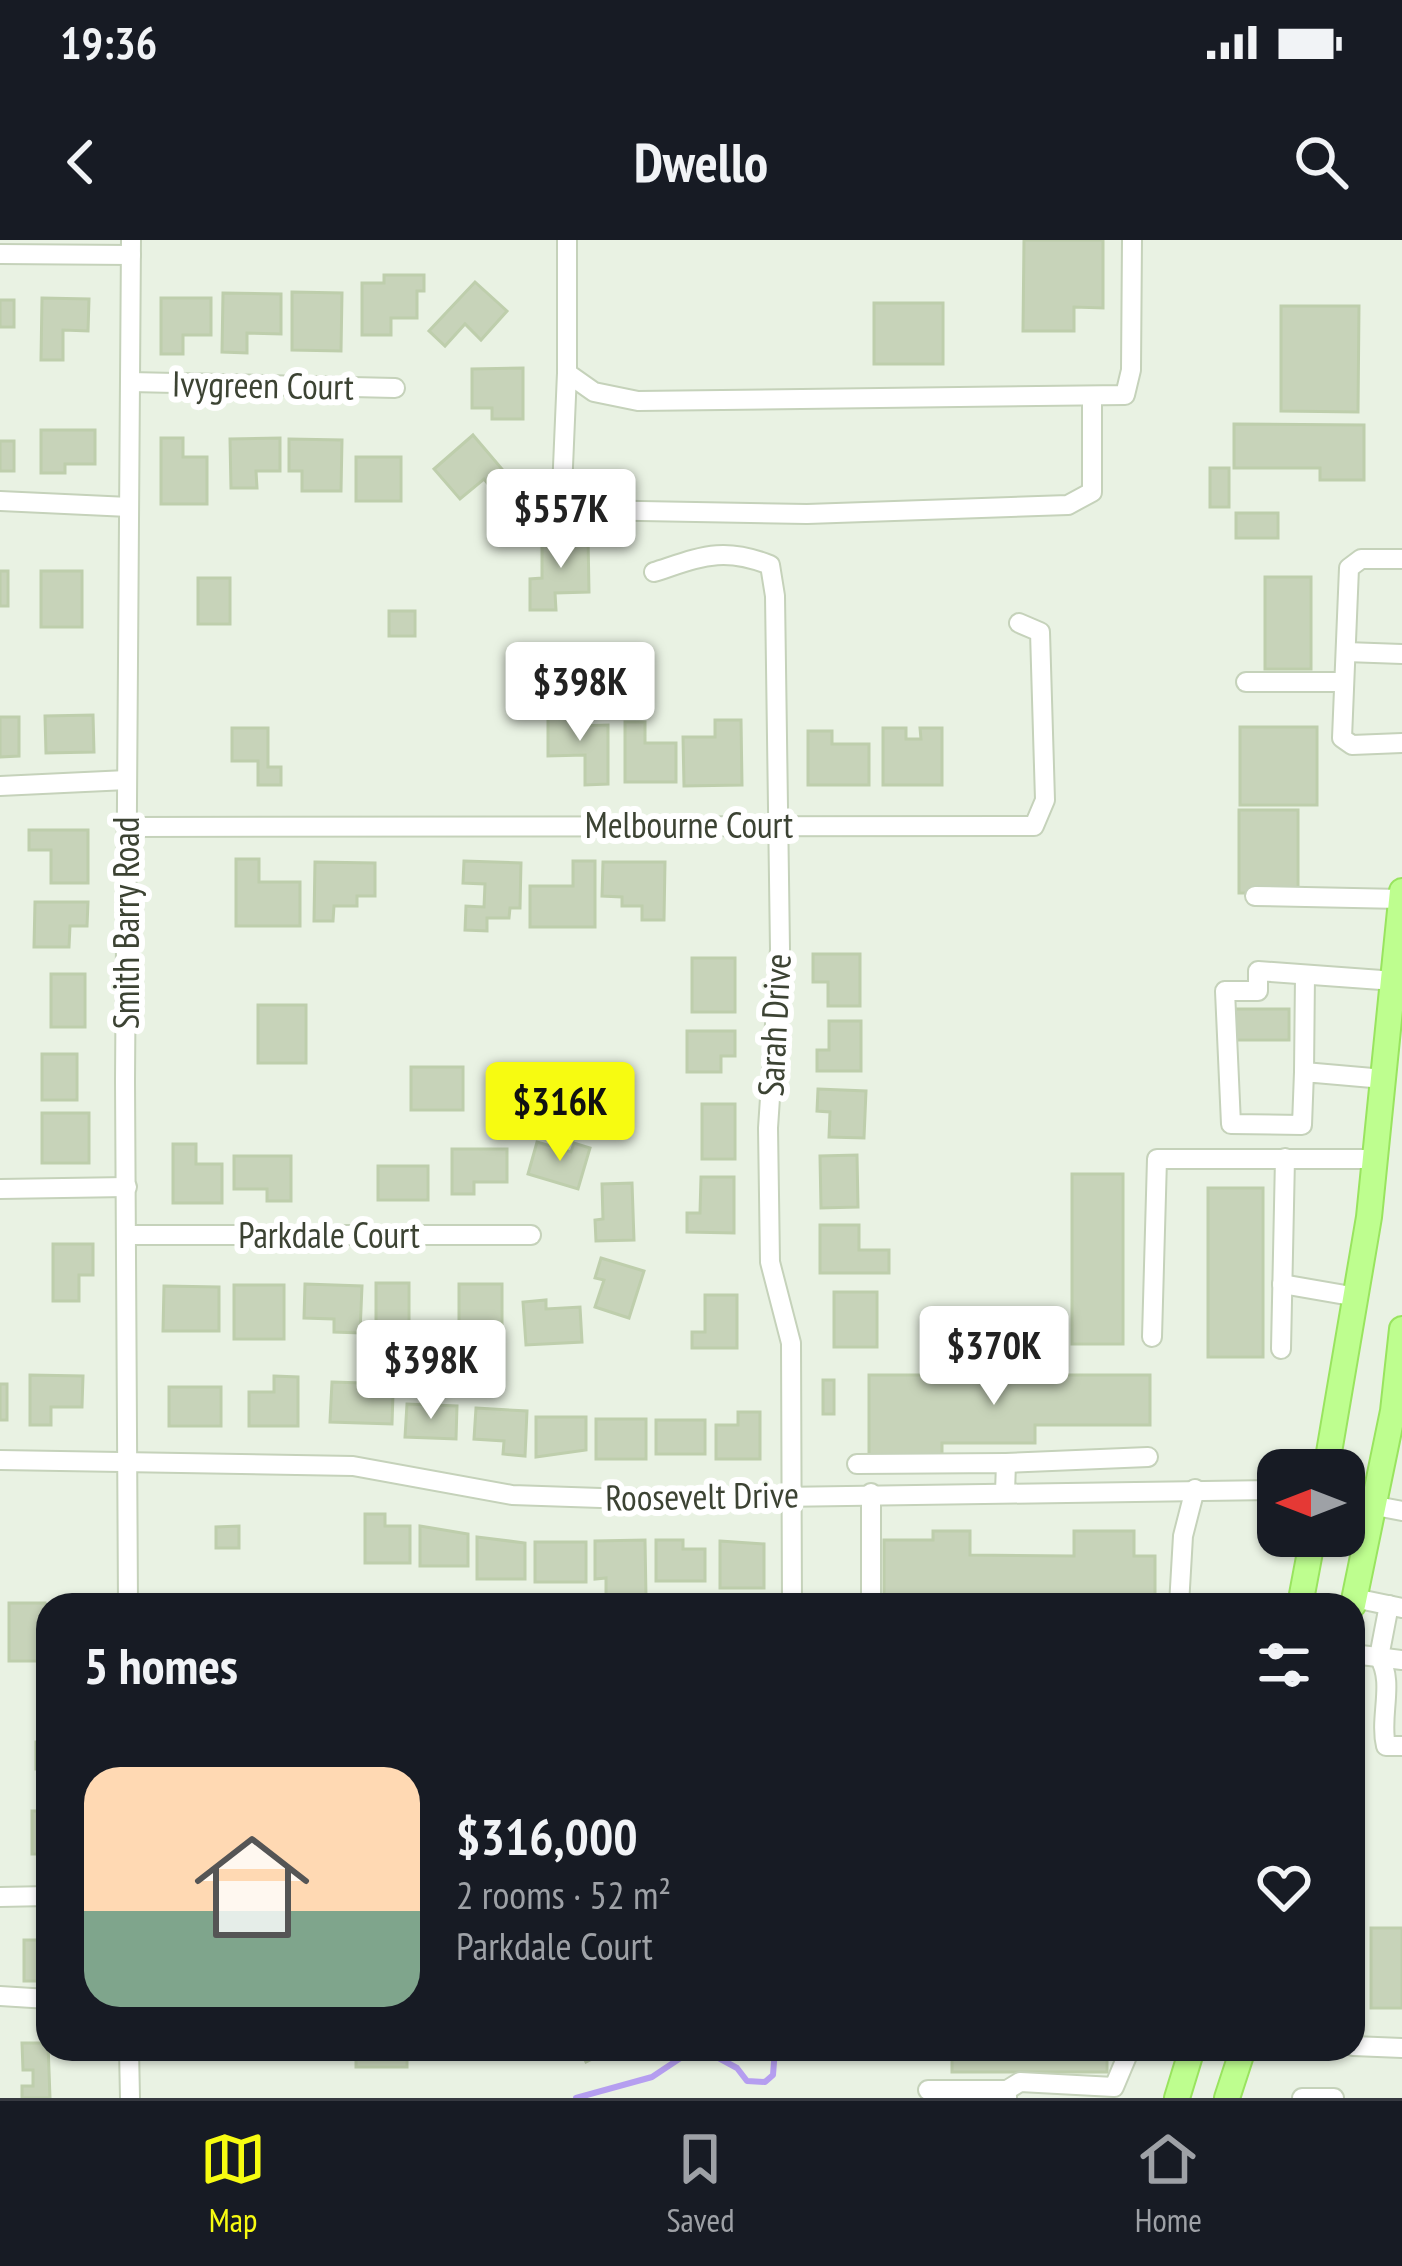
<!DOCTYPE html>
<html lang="en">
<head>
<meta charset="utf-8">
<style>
  body { margin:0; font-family:"PT Sans Narrow",sans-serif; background:#242831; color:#f1f3f6; height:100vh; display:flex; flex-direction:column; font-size:45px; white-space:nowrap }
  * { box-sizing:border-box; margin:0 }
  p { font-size:39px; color:#9ea1a6 }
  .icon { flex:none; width:66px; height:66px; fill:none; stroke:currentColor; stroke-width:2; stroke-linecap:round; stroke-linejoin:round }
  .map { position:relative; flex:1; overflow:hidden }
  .drawer { position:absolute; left:36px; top:1353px; width:1329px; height:468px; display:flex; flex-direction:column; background:#171b24; border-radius:36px; box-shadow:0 3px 9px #0004 }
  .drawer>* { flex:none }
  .needle { width:78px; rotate:270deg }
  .fabs { position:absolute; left:1257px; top:1209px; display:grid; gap:24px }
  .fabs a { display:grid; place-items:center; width:108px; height:108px; border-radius:24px; background:#171b24; box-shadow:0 3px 9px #0004; font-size:60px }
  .price { position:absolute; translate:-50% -102px; padding:0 27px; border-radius:12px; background:#fff; color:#222; font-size:39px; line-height:78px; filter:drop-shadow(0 3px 6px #0008) }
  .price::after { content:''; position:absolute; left:50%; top:72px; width:36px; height:27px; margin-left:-18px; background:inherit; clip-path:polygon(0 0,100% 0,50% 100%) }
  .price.active { background:#f7fb11; color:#111 }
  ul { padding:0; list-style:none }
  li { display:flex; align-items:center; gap:36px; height:300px; padding:0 48px }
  li span { display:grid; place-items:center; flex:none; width:336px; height:240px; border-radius:36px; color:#555 }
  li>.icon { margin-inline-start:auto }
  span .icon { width:144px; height:144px; fill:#fffc; stroke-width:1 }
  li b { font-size:51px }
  h2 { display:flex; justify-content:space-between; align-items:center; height:144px; padding:0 48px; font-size:51px }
  .status { display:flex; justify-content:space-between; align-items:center; height:84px; padding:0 60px; background:#171b24; direction:ltr }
  .status svg { height:33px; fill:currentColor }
  header { display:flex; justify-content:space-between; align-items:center; height:156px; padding:0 48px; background:#171b24; font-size:54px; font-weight:700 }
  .tabs { display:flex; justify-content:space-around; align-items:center; height:168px; border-top:3px solid #363941; background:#171b24; font-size:33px; color:#9ea1a6 }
  .tabs a { display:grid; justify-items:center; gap:6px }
  .tabs .active { color:#f7fb11 }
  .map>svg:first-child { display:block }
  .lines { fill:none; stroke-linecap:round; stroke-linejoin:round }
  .stream { stroke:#b59ef0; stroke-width:6 }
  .building { fill:#c7d3b9; stroke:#beceac; stroke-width:3 }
  .minor-casing { stroke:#c5d2ba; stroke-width:22 }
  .major-casing { stroke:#99e45f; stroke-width:28 }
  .minor { stroke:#fff; stroke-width:18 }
  .major { stroke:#befe8f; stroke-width:24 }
  .labels { text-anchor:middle; stroke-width:12; stroke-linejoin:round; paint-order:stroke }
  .street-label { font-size:36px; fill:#3c4333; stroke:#fff }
</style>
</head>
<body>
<div class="status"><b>19:36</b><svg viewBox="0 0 49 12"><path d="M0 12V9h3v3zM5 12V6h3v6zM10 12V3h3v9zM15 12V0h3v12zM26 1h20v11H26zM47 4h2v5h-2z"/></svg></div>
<header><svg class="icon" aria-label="back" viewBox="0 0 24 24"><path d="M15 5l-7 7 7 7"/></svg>Dwello<svg class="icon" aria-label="search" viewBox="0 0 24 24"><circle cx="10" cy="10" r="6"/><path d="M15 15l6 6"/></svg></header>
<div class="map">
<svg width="1402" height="1858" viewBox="0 0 1402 1858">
  <rect width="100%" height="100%" fill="#e9f2e3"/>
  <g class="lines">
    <g class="stream">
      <polyline points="702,1809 737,1828 747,1841 765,1842 773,1835 775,1809"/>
      <polyline points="825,1809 847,1816 862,1809"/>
      <polyline points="576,1858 652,1837 694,1809"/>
    </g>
  </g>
  <g class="building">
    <polygon points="1024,0 1103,0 1103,68 1074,67 1074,91 1023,91"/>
    <polygon points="384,35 424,35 424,51 417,51 417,78 391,78 391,95 362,95 362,43 384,43"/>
    <polygon points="475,42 507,71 481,100 465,84 445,106 429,91"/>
    <polygon points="292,52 342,53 341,111 292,110"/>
    <polygon points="223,53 281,54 281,94 247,93 247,113 222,112"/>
    <polygon points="42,58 89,59 88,91 63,90 63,120 41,120"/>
    <polygon points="161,58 211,58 211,95 183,95 183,114 161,114"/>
    <rect x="0" y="60" width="14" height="27"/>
    <rect x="874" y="63" width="69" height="61"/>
    <polygon points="1281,66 1359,66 1358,172 1281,171"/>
    <polygon points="523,128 523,179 492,179 492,168 472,168 472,129"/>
    <polygon points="1234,184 1364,185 1364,240 1320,240 1320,228 1234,228"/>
    <polygon points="41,190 95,190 95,224 65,224 65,233 41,233"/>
    <polygon points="473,195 513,242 498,256 484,239 460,259 434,229"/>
    <polygon points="161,198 183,198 183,217 207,217 207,264 161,264"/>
    <polygon points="280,198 280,231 256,231 257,248 231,248 230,199"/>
    <polygon points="289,199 342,200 341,251 302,251 302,231 289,231"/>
    <rect x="0" y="201" width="14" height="30"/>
    <rect x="356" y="217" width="45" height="44"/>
    <rect x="1210" y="228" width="19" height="39"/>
    <rect x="1236" y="273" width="42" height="25"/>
    <polygon points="588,297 589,352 555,353 556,370 530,370 530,339 542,338 542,298"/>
    <rect x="0" y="331" width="8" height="35"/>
    <rect x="41" y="331" width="41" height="56"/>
    <rect x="1265" y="337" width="46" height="92"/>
    <rect x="198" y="338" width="32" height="46"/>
    <rect x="389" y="371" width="26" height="25"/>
    <polygon points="548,470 574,470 574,486 608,485 608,544 585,545 585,515 548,516"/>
    <polygon points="93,475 94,512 46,513 45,476"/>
    <polygon points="0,477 19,477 19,516 0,517"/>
    <polygon points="715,480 741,480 742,545 684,546 683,497 715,497"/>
    <polygon points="625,482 645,482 645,503 676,503 676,542 625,542"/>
    <rect x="1240" y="487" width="77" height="78"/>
    <polygon points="232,488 268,488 268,527 281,527 281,545 258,545 258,521 232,521"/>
    <polygon points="883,488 906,488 906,499 921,499 920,488 942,488 942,545 883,545"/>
    <polygon points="808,491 832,491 832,504 869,504 869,545 808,545"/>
    <rect x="1239" y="570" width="59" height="83"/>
    <polygon points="29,590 88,590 88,643 51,643 51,610 29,610"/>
    <polygon points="236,619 259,619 259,642 300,642 300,686 236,686"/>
    <polygon points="464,621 521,623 520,668 510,668 509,678 487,678 487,691 465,690 466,666 484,667 485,644 463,643"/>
    <polygon points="573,621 595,621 595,687 530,687 530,646 573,646"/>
    <polygon points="315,622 375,623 375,656 357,656 357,666 334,666 333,681 314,681"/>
    <polygon points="603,622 665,622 664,680 642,680 642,666 622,666 622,657 602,656"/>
    <polygon points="35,662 88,662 87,686 70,686 69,707 34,707"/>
    <polygon points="813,714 860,714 860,766 828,766 828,742 813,742"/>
    <rect x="692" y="718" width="43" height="54"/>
    <rect x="51" y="734" width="34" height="53"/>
    <rect x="258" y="765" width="48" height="58"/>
    <rect x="1233" y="769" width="56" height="31"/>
    <polygon points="829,781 861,781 861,831 817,831 817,810 829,810"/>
    <polygon points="687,791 735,791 735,816 721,816 721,832 687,832"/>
    <rect x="42" y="814" width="35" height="46"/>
    <rect x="411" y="827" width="52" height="43"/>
    <polygon points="818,849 866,851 864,898 829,897 830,872 817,871"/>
    <rect x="702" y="864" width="33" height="55"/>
    <rect x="42" y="873" width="47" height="50"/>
    <polygon points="537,902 571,912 574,903 590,908 578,949 528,934"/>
    <polygon points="173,904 196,904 196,924 222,924 222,963 173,963"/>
    <polygon points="452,909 507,909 507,942 474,942 474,954 452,954"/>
    <polygon points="857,915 858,967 821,968 820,916"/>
    <polygon points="234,916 291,916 291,961 267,961 267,949 234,949"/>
    <rect x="378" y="926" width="50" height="34"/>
    <rect x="1072" y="934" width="51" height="170"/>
    <polygon points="701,937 734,937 734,993 687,992 687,973 700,973"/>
    <polygon points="632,943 634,1000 596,1001 595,980 603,979 602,944"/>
    <rect x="1208" y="948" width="55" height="169"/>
    <polygon points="820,985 859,985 859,1010 889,1010 889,1033 820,1033"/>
    <polygon points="53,1004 93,1004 93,1035 79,1035 79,1061 53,1061"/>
    <polygon points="601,1018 644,1031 629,1078 595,1067 604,1040 595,1038"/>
    <rect x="376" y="1043" width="33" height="47"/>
    <polygon points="305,1044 362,1046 360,1093 334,1092 334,1079 304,1078"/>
    <rect x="459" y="1044" width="43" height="44"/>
    <rect x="234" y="1045" width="50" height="54"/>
    <polygon points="164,1046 219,1047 219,1091 163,1091"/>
    <rect x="834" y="1052" width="43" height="55"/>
    <polygon points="705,1055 737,1055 737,1108 692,1108 692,1092 705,1092"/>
    <polygon points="546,1060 546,1069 580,1067 582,1102 526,1105 523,1062"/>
    <polygon points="30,1135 83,1136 82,1167 51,1167 51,1185 30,1185"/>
    <polygon points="869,1135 1150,1135 1150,1185 1035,1185 1035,1203 942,1203 942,1217 869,1217"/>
    <polygon points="274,1136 298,1137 298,1186 249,1186 249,1152 274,1152"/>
    <rect x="823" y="1140" width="11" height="34"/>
    <polygon points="332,1142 363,1143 362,1153 393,1154 392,1184 330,1182"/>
    <rect x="0" y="1144" width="7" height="36"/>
    <rect x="169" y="1147" width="52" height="39"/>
    <polygon points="407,1164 457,1166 456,1199 405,1197"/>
    <polygon points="476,1168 527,1171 525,1216 503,1214 504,1201 474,1199"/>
    <polygon points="738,1172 760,1172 760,1219 716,1219 716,1185 738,1185"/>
    <polygon points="536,1177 586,1177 586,1210 536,1217"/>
    <rect x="596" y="1179" width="50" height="40"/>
    <rect x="656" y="1180" width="49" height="34"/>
    <polygon points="365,1274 385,1274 385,1286 410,1286 410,1323 365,1323"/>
    <polygon points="239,1286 239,1308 216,1308 216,1287"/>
    <polygon points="420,1286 468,1294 468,1326 420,1326"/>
    <polygon points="933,1291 970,1291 970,1315 1074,1316 1074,1291 1134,1291 1134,1316 1155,1316 1155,1365 884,1365 884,1300 933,1300"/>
    <polygon points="477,1297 525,1303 525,1339 477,1339"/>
    <polygon points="645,1300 646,1356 606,1357 606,1338 595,1339 595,1301"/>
    <polygon points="656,1300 683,1300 683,1309 705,1309 705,1341 656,1341"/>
    <polygon points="720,1301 764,1304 764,1348 720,1348"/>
    <rect x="535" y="1302" width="51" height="40"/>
    <rect x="9" y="1363" width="36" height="58"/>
    <rect x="36" y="1502" width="12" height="27"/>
    <rect x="32" y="1571" width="16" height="43"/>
    <rect x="1371" y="1688" width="31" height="80"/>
    <rect x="24" y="1700" width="24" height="41"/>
    <polygon points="22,1803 48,1803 50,1858 22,1858 22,1846 33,1846 33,1830 23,1830"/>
    <rect x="356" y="1809" width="51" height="18"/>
    <polygon points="580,1809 602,1809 604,1813 586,1822"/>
    <rect x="952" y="1809" width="155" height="23"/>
  </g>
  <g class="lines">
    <g class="minor-casing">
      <g id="minor">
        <polyline points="567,0 567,133 594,152 638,161 1125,155 1131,130 1132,0"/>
        <polyline points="0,14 131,15"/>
        <polyline points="567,133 562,250 586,270 807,274 1068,265 1092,252 1092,156"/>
        <polyline points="130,142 395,148"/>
        <polyline points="0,261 129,267"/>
        <polyline points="1402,319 1361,319 1349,328 1342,498 1352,505 1402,503"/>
        <path d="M654 332C701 317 722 306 770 325L775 356 780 709 768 888 770 1022 791 1103 792 1365"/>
        <polyline points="1346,412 1402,414"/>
        <polyline points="1246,442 1344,442"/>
        <polyline points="0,546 127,540"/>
        <polyline points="126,587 1034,586 1045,560 1040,392 1019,383"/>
        <polyline points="1255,656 1401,659"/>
        <polyline points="1304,832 1305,735"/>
        <polyline points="1384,839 1304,832 1302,885 1231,884 1225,751 1258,751 1258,731 1395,741"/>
        <polyline points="0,949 127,947"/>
        <polyline points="127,995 531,995"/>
        <polyline points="1282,1044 1357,1057"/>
        <polyline points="1152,1097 1157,919 1375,919"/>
        <polyline points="1281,1109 1285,918"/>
        <polyline points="0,1220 353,1226 512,1255 630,1259 1278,1250"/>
        <polyline points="1006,1223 1148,1217"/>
        <polyline points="857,1224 1006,1223 1005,1252"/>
        <polyline points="1344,1260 1402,1271"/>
        <polyline points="1354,1358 1402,1368"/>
        <polyline points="128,1365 125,841 131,0"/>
        <polyline points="871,1365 871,1253"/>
        <polyline points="1179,1365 1183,1296 1195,1249"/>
        <path d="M1389 1365 1379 1417C1395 1443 1379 1476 1386 1506H1402"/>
        <polyline points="1353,1414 1402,1420"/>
        <polyline points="0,1657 48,1656"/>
        <polyline points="0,1756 48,1759"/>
        <polyline points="1353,1806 1402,1808"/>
        <polyline points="129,1809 130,1858"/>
        <polyline points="928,1850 1007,1850"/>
        <polyline points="1007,1858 1007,1850 1020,1842 1114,1847 1130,1809"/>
        <polyline points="1302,1858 1334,1858"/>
      </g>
    </g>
    <g class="major-casing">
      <g id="major">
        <polyline points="1326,1230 1369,977 1402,651"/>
        <polyline points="1300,1365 1313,1296"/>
        <polyline points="1353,1365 1393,1171 1402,1089"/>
        <polyline points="1177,1858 1192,1809"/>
        <polyline points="1227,1858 1243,1809"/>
      </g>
    </g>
    <use href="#minor" class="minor"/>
    <use href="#major" class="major"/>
  </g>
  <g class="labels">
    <g class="street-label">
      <text transform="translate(263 145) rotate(1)" y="13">Ivygreen Court</text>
      <text x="689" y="598">Melbourne Court</text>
      <text transform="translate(126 683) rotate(-90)" y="13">Smith Barry Road</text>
      <text transform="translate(774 785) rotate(-87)" y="13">Sarah Drive</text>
      <text x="329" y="1008">Parkdale Court</text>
      <text transform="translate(702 1256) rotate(-1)" y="13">Roosevelt Drive</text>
    </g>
  </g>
</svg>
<div class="fabs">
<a><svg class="needle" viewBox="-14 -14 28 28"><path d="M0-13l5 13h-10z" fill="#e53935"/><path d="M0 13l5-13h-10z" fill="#9ea1a6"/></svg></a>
</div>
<b class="price" style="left:561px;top:331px">$557K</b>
<b class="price" style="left:580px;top:504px">$398K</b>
<b class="price active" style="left:560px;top:924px">$316K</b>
<b class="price" style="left:994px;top:1168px">$370K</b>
<b class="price" style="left:431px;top:1182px">$398K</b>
<section class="drawer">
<h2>5 homes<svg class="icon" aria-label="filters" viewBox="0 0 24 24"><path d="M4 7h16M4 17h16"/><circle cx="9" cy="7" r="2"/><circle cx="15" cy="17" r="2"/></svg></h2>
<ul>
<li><span style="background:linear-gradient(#ffd9b3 60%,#7fa58c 0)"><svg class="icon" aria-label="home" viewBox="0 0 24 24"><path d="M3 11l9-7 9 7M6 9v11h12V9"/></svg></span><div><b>$316,000</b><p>2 rooms · 52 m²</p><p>Parkdale Court</p></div><svg class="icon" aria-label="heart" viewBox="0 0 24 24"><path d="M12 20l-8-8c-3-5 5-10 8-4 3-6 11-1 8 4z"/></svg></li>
</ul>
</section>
</div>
<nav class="tabs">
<a class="active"><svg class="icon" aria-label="map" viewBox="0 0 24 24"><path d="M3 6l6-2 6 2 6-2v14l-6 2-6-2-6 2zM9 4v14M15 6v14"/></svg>Map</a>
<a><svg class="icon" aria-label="saved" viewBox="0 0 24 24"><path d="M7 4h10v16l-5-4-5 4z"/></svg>Saved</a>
<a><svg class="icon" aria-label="home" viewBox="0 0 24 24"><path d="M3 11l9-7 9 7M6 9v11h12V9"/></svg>Home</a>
</nav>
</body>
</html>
